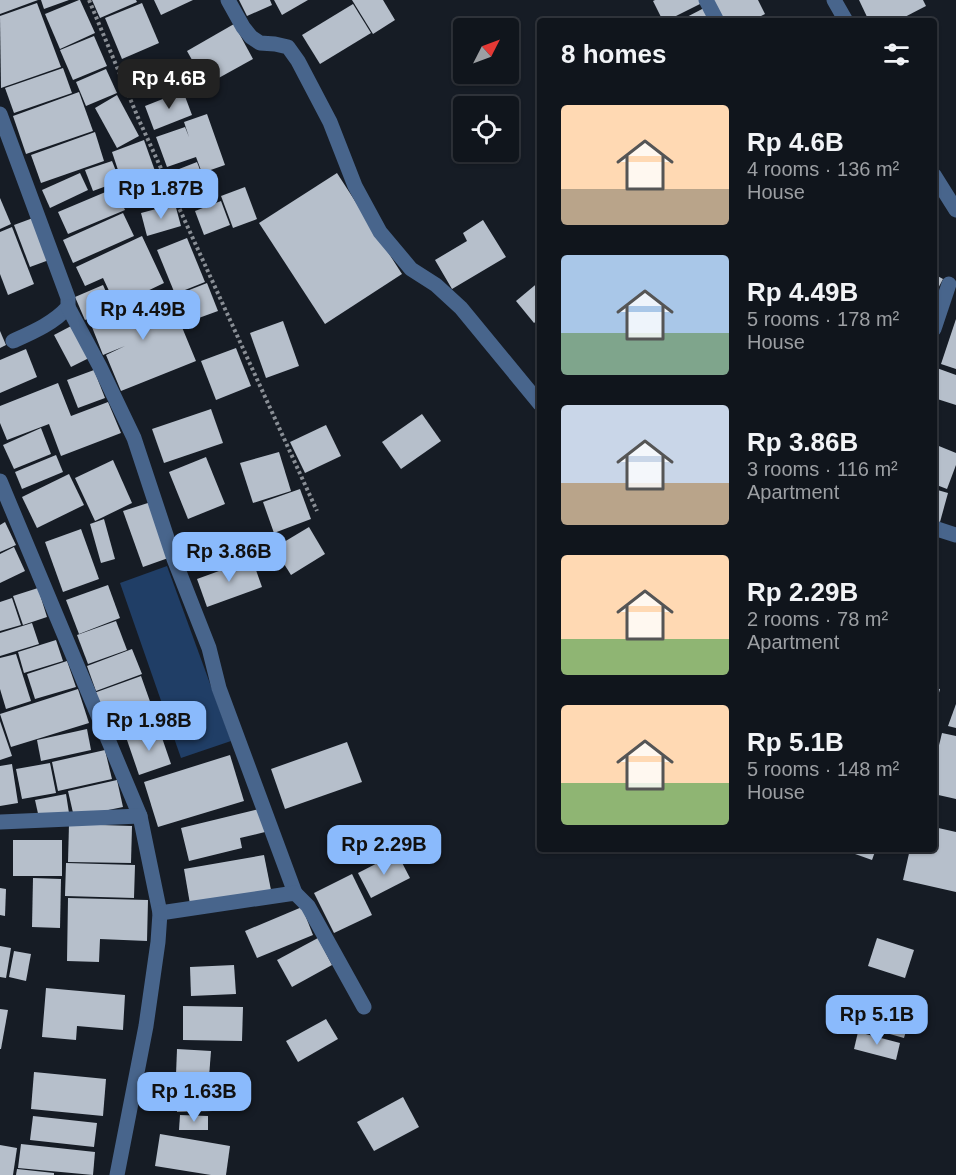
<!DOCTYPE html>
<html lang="en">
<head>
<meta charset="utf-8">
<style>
  body { margin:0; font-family:Helvetica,sans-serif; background:#191e25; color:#f1f3f6; height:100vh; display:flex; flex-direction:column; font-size:22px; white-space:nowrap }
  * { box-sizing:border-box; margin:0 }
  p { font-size:20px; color:#9c9fa3 }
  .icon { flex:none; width:33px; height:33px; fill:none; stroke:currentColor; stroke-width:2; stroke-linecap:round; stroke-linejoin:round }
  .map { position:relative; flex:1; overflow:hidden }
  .panel { position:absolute; left:537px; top:18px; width:400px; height:834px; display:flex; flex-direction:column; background:#10151c; border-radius:6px; box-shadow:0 2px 4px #0004,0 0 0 2px #30343b }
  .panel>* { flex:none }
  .needle { width:39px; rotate:48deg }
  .controls { position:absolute; left:453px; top:18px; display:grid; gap:12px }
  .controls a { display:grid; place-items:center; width:66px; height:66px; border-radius:6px; background:#10151c; box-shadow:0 2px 4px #0004,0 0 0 2px #30343b; font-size:30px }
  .price { position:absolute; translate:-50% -51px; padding:0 14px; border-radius:12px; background:#8abafc; color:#111; font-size:20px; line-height:39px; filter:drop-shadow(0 2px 3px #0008) }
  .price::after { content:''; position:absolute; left:50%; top:36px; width:18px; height:14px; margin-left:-9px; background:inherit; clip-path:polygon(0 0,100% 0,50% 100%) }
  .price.current { background:#222; color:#fff }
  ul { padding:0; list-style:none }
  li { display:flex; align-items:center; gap:18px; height:150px; padding:0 24px }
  li span { display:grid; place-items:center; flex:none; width:168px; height:120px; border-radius:6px; color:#555 }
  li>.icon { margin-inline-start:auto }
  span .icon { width:72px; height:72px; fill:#fffc; stroke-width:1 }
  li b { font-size:26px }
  h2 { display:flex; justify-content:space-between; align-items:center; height:72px; padding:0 24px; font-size:26px }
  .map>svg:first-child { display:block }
  .green { fill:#203e66 }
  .building { fill:#b6bfcb }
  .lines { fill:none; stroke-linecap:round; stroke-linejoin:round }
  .path { stroke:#8a8f96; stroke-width:4; stroke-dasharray:3 3; stroke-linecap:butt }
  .minor { stroke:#48658c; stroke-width:15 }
</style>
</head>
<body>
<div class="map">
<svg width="956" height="1175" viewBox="0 0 956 1175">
  <rect width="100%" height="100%" fill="#161c25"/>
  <polygon class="green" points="167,566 231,741 181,758 120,583"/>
  <g class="building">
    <polygon points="0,0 38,0 0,14"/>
    <polygon points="41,0 69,0 44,9"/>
    <polygon points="79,0 80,0 95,33 60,49 45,14"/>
    <polygon points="92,0 136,0 137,2 100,18"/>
    <polygon points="154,0 193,0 161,15"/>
    <polygon points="239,0 270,0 272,5 247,16"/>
    <polygon points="274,0 308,0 282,15"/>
    <polygon points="352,0 383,0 395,20 373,34"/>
    <polygon points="655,0 703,0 704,2 666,21 663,21 653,1"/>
    <polygon points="712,0 758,0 765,14 751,21 722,21"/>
    <polygon points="859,0 923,0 926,6 897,21 869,21"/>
    <polygon points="37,3 61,67 1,88 0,16"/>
    <polygon points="142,3 159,43 122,59 105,18"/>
    <polygon points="353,4 371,33 320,64 302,35"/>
    <polygon points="706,7 713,21 679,21"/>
    <polygon points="234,24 253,59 206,85 187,51"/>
    <polygon points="94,36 107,66 73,80 60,50"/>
    <polygon points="63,68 72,93 14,113 5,88"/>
    <polygon points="106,69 117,93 86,106 76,82"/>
    <polygon points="183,91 192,115 154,130 145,106"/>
    <polygon points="79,92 93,131 26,154 13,116"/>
    <polygon points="117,95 139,136 117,148 95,108"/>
    <polygon points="207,114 225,165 202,173 196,157 167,167 156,137 185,127 189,137 184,122"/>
    <polygon points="95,132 104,161 41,183 31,155"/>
    <polygon points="144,140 155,171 122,182 112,152"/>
    <polygon points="112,161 120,181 93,191 85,170"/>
    <polygon points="197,162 209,193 186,202 174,171"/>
    <polygon points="80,173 88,190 50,208 42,190"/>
    <polygon points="337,173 402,274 325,324 259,223"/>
    <polygon points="245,187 257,219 233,228 221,196"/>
    <polygon points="115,188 125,210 68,234 58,212"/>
    <polygon points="0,198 11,224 0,229"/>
    <polygon points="221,201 230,225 204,235 195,211"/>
    <polygon points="175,204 181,226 147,236 141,213"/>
    <polygon points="123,213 134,236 73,263 63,240"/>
    <polygon points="33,218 49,260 30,267 14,225"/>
    <polygon points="483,220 506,257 452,289 435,260 467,241 463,233"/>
    <polygon points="12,227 34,284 8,295 0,274 0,232"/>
    <polygon points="142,236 164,283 116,306 103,278 85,286 76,267"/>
    <polygon points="187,238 205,282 175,294 157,250"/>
    <polygon points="934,274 943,279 934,296"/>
    <polygon points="540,281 540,318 534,323 516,301"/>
    <polygon points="207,283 218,311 185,323 174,296"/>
    <polygon points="103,285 113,308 85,320 75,297"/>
    <polygon points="167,291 196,361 121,391 106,355 125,346 103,355 90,322"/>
    <polygon points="956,319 956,369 941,364"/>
    <polygon points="283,321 299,366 266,378 250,333"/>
    <polygon points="73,325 91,357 71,367 54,335"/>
    <polygon points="0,331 6,345 0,348"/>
    <polygon points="236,348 251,386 216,400 201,361"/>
    <polygon points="26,349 37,377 0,393 0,360"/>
    <polygon points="934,367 956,375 956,405 934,398"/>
    <polygon points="94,370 105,398 78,408 67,380"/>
    <polygon points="58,383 71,416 108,402 121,433 61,456 49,424 7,440 0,423 0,406"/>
    <polygon points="211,409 223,443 164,463 152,429"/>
    <polygon points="422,414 441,441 401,469 382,442"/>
    <polygon points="326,425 341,456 305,473 290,442"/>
    <polygon points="41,428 51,454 14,469 3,445"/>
    <polygon points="934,444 956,453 956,465 947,489 934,484"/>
    <polygon points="279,452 291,491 253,503 240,463"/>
    <polygon points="56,455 63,472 22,489 15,472"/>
    <polygon points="206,457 225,504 188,519 169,472"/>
    <polygon points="113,460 132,503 95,521 75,478"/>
    <polygon points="69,474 84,505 37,528 22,497"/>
    <polygon points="300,489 311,519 274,533 263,502"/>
    <polygon points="934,489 948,493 940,522 934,520"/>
    <polygon points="151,502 171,557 143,567 123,511"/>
    <polygon points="104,519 115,559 101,563 90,524"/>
    <polygon points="5,522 16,545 0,552 0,525"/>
    <polygon points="309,527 325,554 291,575 274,548"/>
    <polygon points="81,529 99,579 63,592 45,542"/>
    <polygon points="14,547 25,571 0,583 0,554"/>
    <polygon points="252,559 262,587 207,607 197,579"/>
    <polygon points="108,585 120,618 79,634 66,600"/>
    <polygon points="38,588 47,617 23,625 13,596"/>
    <polygon points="12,598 21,625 0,631 0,602"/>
    <polygon points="116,621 127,650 88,664 77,635"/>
    <polygon points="32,623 39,644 0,656 0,633"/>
    <polygon points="56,640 63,661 24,673 18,652"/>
    <polygon points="132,649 142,674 96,691 87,666"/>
    <polygon points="16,654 31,701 6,709 0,689 0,658"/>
    <polygon points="67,661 76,687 35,699 27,674"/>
    <polygon points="141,676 158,724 132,734 125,715 105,722 94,693"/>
    <polygon points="934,688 940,689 935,707 934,707"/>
    <polygon points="78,689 89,723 11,747 0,714"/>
    <polygon points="956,704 956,728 948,726"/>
    <polygon points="0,721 12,756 0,760"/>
    <polygon points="87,729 91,750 41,761 37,740"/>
    <polygon points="159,729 171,764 139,775 127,740"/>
    <polygon points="942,733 956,736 956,799 934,794 934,766"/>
    <polygon points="347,742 362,782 285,809 271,769"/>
    <polygon points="105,750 112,779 58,791 52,762"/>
    <polygon points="230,755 244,801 158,827 144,782"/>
    <polygon points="50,763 56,793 22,799 16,769"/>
    <polygon points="12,764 18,803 0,806 0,766"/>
    <polygon points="117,780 123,807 74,817 68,791"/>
    <polygon points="66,794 69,813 39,818 35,800"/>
    <polygon points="259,809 265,832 240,838 242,848 189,861 181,828"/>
    <polygon points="69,824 132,826 131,863 68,862"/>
    <polygon points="934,827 956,832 956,892 903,880 910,849 934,849"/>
    <rect x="13" y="840" width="49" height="36"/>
    <polygon points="841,849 876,849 872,860"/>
    <polygon points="397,853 410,878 371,898 358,873"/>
    <polygon points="264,855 271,890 190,904 184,869"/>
    <polygon points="66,863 135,865 134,898 65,896"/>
    <polygon points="352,874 372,915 334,933 314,893"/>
    <polygon points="33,878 61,879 60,928 32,927"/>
    <polygon points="0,888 6,889 5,916 0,915"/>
    <polygon points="68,898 148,900 147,941 100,939 99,962 67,961"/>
    <polygon points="302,907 313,935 257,958 245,931"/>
    <polygon points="318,938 332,965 292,987 277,960"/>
    <polygon points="877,938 914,950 905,978 868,966"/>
    <polygon points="0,946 11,948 6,978 0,977"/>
    <polygon points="14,951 31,954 26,981 9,977"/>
    <polygon points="234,965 236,994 191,996 190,967"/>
    <polygon points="46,988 125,995 123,1030 77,1026 76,1040 42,1037"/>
    <polygon points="859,995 912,1010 904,1038 851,1023"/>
    <polygon points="183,1006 243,1007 242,1041 183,1040"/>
    <polygon points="0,1009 8,1010 1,1049 0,1049"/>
    <polygon points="326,1019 338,1039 298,1062 286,1041"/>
    <polygon points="858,1032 900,1043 896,1060 854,1049"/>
    <polygon points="177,1049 211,1051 209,1077 176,1075"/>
    <polygon points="34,1072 106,1079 103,1116 31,1109"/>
    <polygon points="212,1080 213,1111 177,1112 175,1081"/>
    <polygon points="403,1097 419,1127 374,1151 357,1122"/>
    <polygon points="180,1115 208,1116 208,1130 179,1130"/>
    <polygon points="33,1116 97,1123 94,1147 30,1140"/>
    <polygon points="160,1134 230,1146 226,1175 211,1175 155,1166"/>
    <polygon points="21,1144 95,1152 93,1175 18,1168"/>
    <polygon points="0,1145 17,1148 13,1175 0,1175"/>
    <polygon points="17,1169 54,1173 54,1175 16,1175"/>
  </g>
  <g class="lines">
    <polyline class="path" points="89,0 139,120 317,511"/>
    <g class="minor">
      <polyline points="228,0 243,27 251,37 260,43 275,44 288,47 298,61 330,122 355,186 380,232 411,269 436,285 461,308 540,404"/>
      <polyline points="706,0 717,21"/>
      <polyline points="834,0 846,21"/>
      <path d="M0 114 68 298V307C54 323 33 332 13 341"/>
      <polyline points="934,175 956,210"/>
      <polyline points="68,307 100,367 134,438 174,559 209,648 219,688 295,893"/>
      <polyline points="934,329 949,284"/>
      <polyline points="0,481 140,816 160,913 158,942 146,1026 117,1175"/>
      <polyline points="934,528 956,535"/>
      <polyline points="0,822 140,816"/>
      <polyline points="160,913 295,893 308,906 364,1007"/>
    </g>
  </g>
</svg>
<div class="controls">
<a><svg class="needle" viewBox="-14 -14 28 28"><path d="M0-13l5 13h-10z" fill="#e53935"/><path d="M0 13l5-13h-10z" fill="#9c9fa3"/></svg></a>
<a><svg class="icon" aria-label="locate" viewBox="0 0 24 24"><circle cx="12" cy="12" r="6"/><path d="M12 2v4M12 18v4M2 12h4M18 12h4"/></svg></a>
</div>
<b class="price current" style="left:169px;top:110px">Rp 4.6B</b>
<b class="price" style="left:161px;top:220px">Rp 1.87B</b>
<b class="price" style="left:143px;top:341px">Rp 4.49B</b>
<b class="price" style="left:229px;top:583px">Rp 3.86B</b>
<b class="price" style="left:149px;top:752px">Rp 1.98B</b>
<b class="price" style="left:384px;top:876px">Rp 2.29B</b>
<b class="price" style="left:877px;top:1046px">Rp 5.1B</b>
<b class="price" style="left:194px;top:1123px">Rp 1.63B</b>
<section class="panel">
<h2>8 homes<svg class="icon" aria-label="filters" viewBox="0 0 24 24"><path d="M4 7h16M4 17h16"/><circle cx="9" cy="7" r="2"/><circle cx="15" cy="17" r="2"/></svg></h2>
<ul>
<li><span style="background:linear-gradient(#ffd9b3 70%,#b9a48a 0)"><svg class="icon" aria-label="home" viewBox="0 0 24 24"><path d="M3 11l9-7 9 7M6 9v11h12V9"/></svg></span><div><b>Rp 4.6B</b><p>4 rooms · 136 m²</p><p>House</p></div></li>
<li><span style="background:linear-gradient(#a9c7e8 65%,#7fa58c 0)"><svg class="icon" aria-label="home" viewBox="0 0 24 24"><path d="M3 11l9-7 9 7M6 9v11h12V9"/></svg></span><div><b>Rp 4.49B</b><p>5 rooms · 178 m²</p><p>House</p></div></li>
<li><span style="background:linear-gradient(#c9d6e8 65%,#b9a48a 0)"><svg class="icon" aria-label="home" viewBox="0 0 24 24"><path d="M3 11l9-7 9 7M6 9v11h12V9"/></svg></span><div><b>Rp 3.86B</b><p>3 rooms · 116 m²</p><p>Apartment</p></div></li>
<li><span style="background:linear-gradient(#ffd9b3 70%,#8fb573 0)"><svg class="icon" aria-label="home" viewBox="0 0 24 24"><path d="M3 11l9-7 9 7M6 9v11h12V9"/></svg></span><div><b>Rp 2.29B</b><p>2 rooms · 78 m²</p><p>Apartment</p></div></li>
<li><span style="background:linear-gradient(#ffd9b3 65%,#8fb573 0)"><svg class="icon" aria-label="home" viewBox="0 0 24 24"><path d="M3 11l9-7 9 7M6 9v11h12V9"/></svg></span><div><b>Rp 5.1B</b><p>5 rooms · 148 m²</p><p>House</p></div></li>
</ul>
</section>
</div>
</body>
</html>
